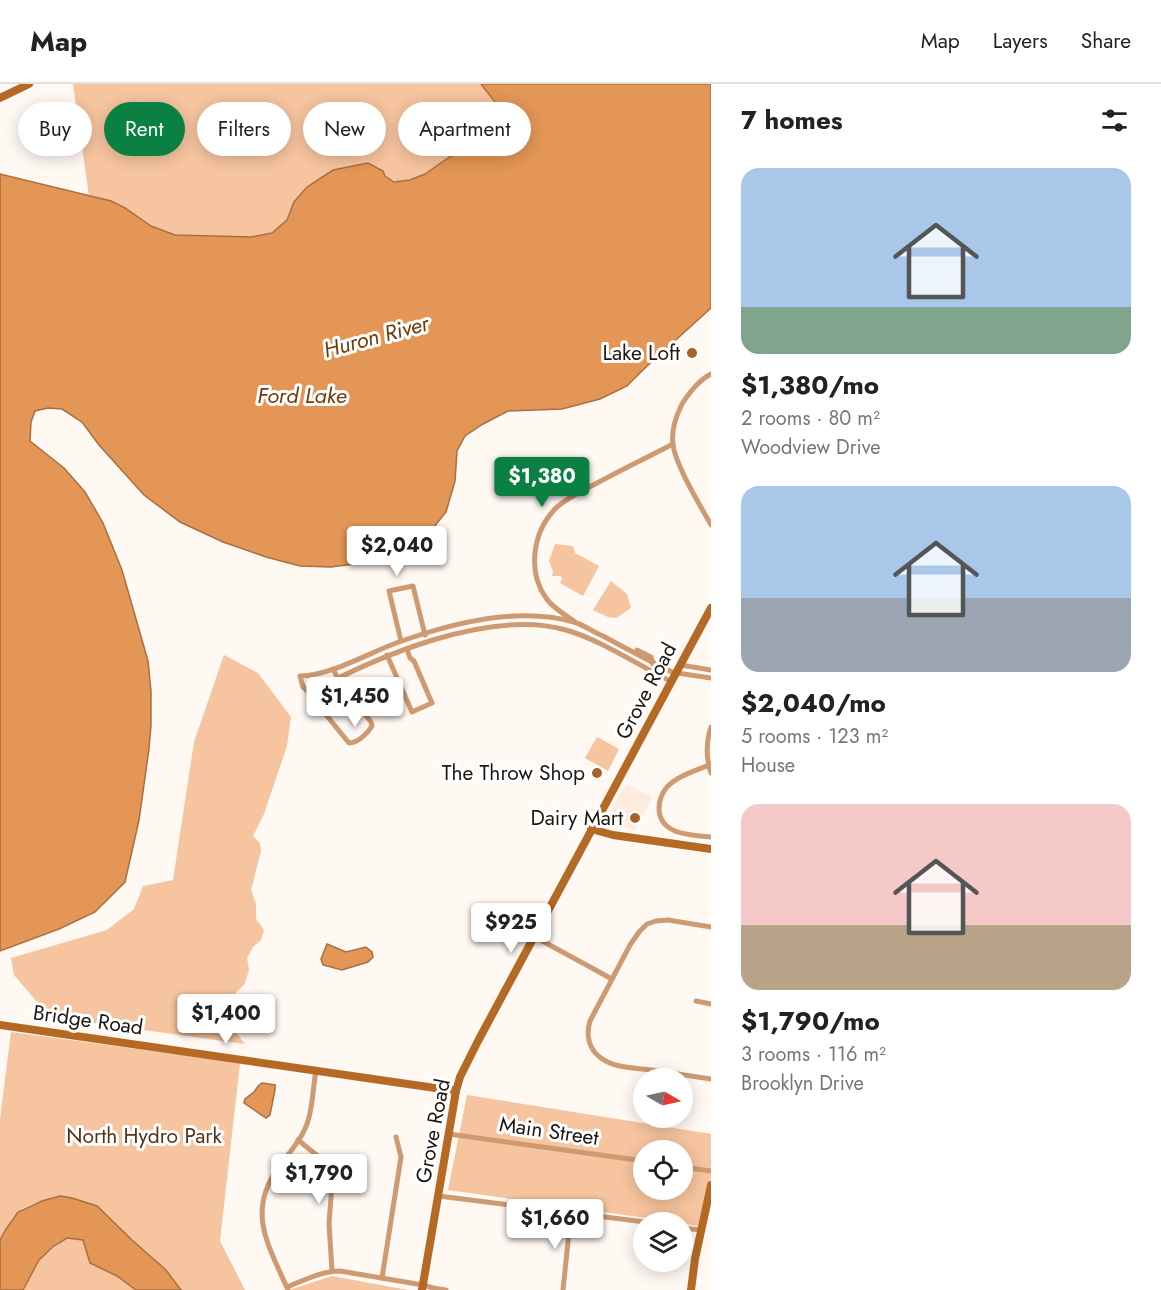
<!DOCTYPE html>
<html lang="en">
<head>
<meta charset="utf-8">
<style>
  body { margin:0; font-family:Jost,sans-serif; background:#f6f6f6; color:#222; height:100vh; display:flex; flex-direction:column; font-size:22px; white-space:nowrap }
  * { box-sizing:border-box; margin:0 }
  p { font-size:20px; color:#767676 }
  .icon { flex:none; width:33px; height:33px; fill:none; stroke:currentColor; stroke-width:2; stroke-linecap:round; stroke-linejoin:round }
  .map { position:relative; flex:1; overflow:hidden }
  .sheet { display:flex; flex-direction:column; background:#fff; width:450px }
  .sheet>* { flex:none }
  .top-card { position:absolute; left:18px; top:18px; width:570px; height:54px; display:flex; gap:12px }
  .needle { width:39px; rotate:99deg }
  .buttons { position:absolute; left:633px; top:984px; display:grid; gap:12px }
  .buttons a { display:grid; place-items:center; width:60px; height:60px; border-radius:50%; background:#fff; box-shadow:0 3px 15px #0003; font-size:30px }
  .price { position:absolute; translate:-50% -51px; padding:0 14px; border-radius:6px; background:#fff; color:#222; font-size:20px; line-height:39px; filter:drop-shadow(0 2px 3px #0008) }
  .price::after { content:''; position:absolute; left:50%; top:36px; width:18px; height:14px; margin-left:-9px; background:inherit; clip-path:polygon(0 0,100% 0,50% 100%) }
  .price.selected { background:#0b8043; color:#fff }
  ul { padding:0; list-style:none }
  li { display:grid; align-content:center; gap:12px; height:318px; padding:0 30px }
  li span { display:grid; place-items:center; height:186px; border-radius:18px; color:#555 }
  li>.icon { margin-inline-start:auto }
  span .icon { width:108px; height:108px; fill:#fffc; stroke-width:1 }
  li b { font-size:26px }
  h2 { display:flex; justify-content:space-between; align-items:center; height:72px; padding:0 30px; font-size:26px }
  .pill { padding:0 21px; border-radius:27px; background:#fff; box-shadow:0 3px 15px #0003; font-size:21px; line-height:54px }
  .pill.selected { background:#0b8043; color:#fff }
  header { display:flex; align-items:center; gap:36px; box-sizing:border-box; height:84px; padding:0 30px; background:#fff; border-bottom:2px solid #e0e0e0 }
  header strong { font-size:28px }
  nav { display:flex; gap:33px; margin-inline-start:auto; font-size:21px }
  main { display:flex; flex:1; min-height:0 }
  .map>svg:first-child { display:block }
  .built { fill:#ffebdd }
  .green { fill:#f6c49e; fill-rule:evenodd }
  .water { fill:#e39656; stroke:#a87042; stroke-width:1.5 }
  .lines { fill:none; stroke-linecap:round; stroke-linejoin:round }
  .street { stroke:#ce9a72; stroke-width:5 }
  .secondary { stroke:#b46a25; stroke-width:8 }
  .poi-dot { fill:#a4642c; stroke:#fff; stroke-width:2 }
  .labels { text-anchor:middle; stroke-width:6; stroke-linejoin:round; paint-order:stroke }
  .poi-label { font-size:21px; fill:#1d1712; stroke:#fff; text-anchor:end }
  .street-label { font-size:21px; fill:#1d1712; stroke:#fff }
  .park-label { font-size:21px; fill:#543419; stroke:#fff }
  .water-label { font-size:22px; font-style:italic; fill:#6d3b08; stroke:#fff }
</style>
</head>
<body>
<header>
<strong>Map</strong>
<nav><a>Map</a><a>Layers</a><a>Share</a></nav>
</header>
<main>
<div class="map">
<svg width="711" height="1206" viewBox="0 0 711 1206">
  <rect width="100%" height="100%" fill="#fff8f3"/>
  <polygon class="built" points="626,700 652,713 635,746 605,738"/>
  <g class="green">
    <path d="M73 0H481L502 27 514 36 516 44C508 60 470 65 453 72 438 78 427 91 412 96 401 99 394 98 385 92L294 118 287 136 272 149 251 153 175 151 151 142 125 124 111 117 89 112Z"/>
    <polygon points="555,460 573,462 575,469 599,482 583,512 560,499 562,495 561,492 552,492 553,487 549,477"/>
    <polygon points="611,497 627,510 631,524 616,534 608,533 593,526"/>
    <path d="M224 571 258 589 291 633 287 662 264 730 253 752 260 759 261 767 251 806 256 820V835L264 846 261 856 253 863 247 874 249 885 245 900 237 907 234 915C240 929 240 936 237 950L245 960 50 933 14 891 11 874 107 846 134 825 143 802 173 796 194 658Z"/>
    <polygon points="597,653 619,665 608,687 585,674"/>
    <path d="M11 948 240 979 220 1157 245 1206H181C159 1167 98 1136 60 1112 48 1115 28 1120 19 1127 11 1133 4 1148 0 1156V1035Z"/>
    <path d="M467 1011 711 1050V1093L698 1142 683 1140 682 1138H674L448 1106ZM644 1066H682V1106H644Z"/>
    <polygon points="66,1154 83,1156 90,1179 117,1192 136,1206 23,1206 39,1176"/>
    <polygon points="332,1192 408,1206 289,1206"/>
  </g>
  <g class="water">
    <polygon points="481,0 711,0 711,224 646,283 627,302 600,315 562,325 508,327 483,340 465,352 457,367 455,397 446,428 430,448 403,467 370,478 331,483 300,482 266,473 223,458 180,438 144,411 99,361 82,338 62,325 48,324 35,327 31,338 30,357 64,384 85,408 103,439 122,486 148,577 151,607 151,641 149,665 139,736 125,798 95,828 59,845 0,867 0,90 111,117 125,124 151,142 175,151 251,153 272,149 287,136 294,118 307,103 333,86 368,79 383,87 385,92 394,98 410,96 425,90 451,72 494,59 513,50 516,44 513,35 502,27"/>
    <polygon points="327,860 346,868 366,863 372,868 373,873 368,878 342,886 323,881 321,875"/>
    <polygon points="262,999 275,1001 275,1006 270,1031 266,1034 244,1019 245,1015 254,1008 259,1001"/>
    <polygon points="60,1112 72,1114 97,1122 132,1156 166,1186 181,1206 136,1206 117,1192 90,1179 83,1156 67,1154 54,1162 39,1176 23,1206 0,1206 0,1156 6,1145 18,1128 42,1117"/>
  </g>
  <g class="lines">
    <g class="street">
      <path d="M711 290C699 296 689 309 682 320 676 332 671 347 673 361 676 382 700 421 711 441"/>
      <path d="M574 537C565 531 552 523 546 514 527 487 533 448 555 425 566 414 586 405 599 398 623 385 648 373 673 360"/>
      <polyline points="401,557 389,507 413,502 425,551"/>
      <polyline points="637,566 651,573 653,580"/>
      <polyline points="387,571 412,628 432,619 414,577 410,574 407,565"/>
      <polyline points="681,581 711,586"/>
      <polyline points="677,589 711,594"/>
      <path d="M672 598C638 581 601 556 566 546 489 524 376 573 309 609L303 603 300 592C333 591 368 569 399 558 452 539 518 522 574 538 584 541 593 548 603 552 627 565 651 578 676 590"/>
      <path d="M310 609 314 616 349 659C358 659 368 649 372 642L371 638 341 600 333 585"/>
      <path d="M711 643C706 658 706 674 711 689"/>
      <path d="M709 681C695 687 677 692 667 703 662 709 659 717 659 725 660 751 691 751 711 753"/>
      <path d="M711 843 668 836 656 837 647 840 639 848 630 861 590 937C586 950 588 965 601 974 614 984 635 984 651 986 671 989 691 992 711 995"/>
      <polyline points="535,853 612,895"/>
      <polyline points="696,917 711,920"/>
      <polyline points="449,1050 644,1077"/>
      <polyline points="298,1056 319,1073 327,1087 332,1101 329,1139 332,1187"/>
      <polyline points="682,1083 711,1087"/>
      <polyline points="439,1112 645,1138"/>
      <polyline points="682,1144 701,1146"/>
      <polyline points="382,1194 401,1073 396,1053"/>
      <path d="M287 1203C304 1196 322 1187 340 1187L423 1201 433 1204 446 1206"/>
      <path d="M288 1206C269 1162 246 1129 278 1084 288 1070 303 1054 308 1037 313 1021 313 1003 316 986"/>
      <polyline points="563,1206 571,1129"/>
    </g>
    <g class="secondary">
      <polyline points="0,14 29,0"/>
      <polyline points="591,745 613,751 711,765"/>
      <polyline points="0,941 456,1007"/>
      <polyline points="422,1206 456,1007 460,993 478,957 711,524"/>
      <polyline points="691,1206 695,1175 711,1101"/>
    </g>
  </g>
  <g class="poi-dot">
    <circle cx="692" cy="269" r="6"/>
    <circle cx="597" cy="689" r="6"/>
    <circle cx="635" cy="734" r="6"/>
  </g>
  <g class="labels">
    <g class="poi-label">
      <text x="680" y="276">Lake Loft</text>
      <text x="585" y="696">The Throw Shop</text>
      <text x="623" y="741">Dairy Mart</text>
    </g>
    <g class="street-label">
      <text transform="translate(646 607) rotate(-62)" y="7">Grove Road</text>
      <text transform="translate(88 936) rotate(8)" y="7">Bridge Road</text>
      <text transform="translate(433 1047) rotate(-79)" y="7">Grove Road</text>
      <text transform="translate(549 1047) rotate(8)" y="7">Main Street</text>
    </g>
    <g class="park-label">
      <text x="144" y="1059">North Hydro Park</text>
    </g>
    <g class="water-label">
      <text transform="translate(376 252) rotate(-15)" y="8">Huron River</text>
      <text x="302" y="319">Ford Lake</text>
    </g>
  </g>
</svg>
<div class="buttons">
<a><svg class="needle" viewBox="-14 -14 28 28"><path d="M0-13l5 13h-10z" fill="#e53935"/><path d="M0 13l5-13h-10z" fill="#767676"/></svg></a>
<a><svg class="icon" aria-label="locate" viewBox="0 0 24 24"><circle cx="12" cy="12" r="6"/><path d="M12 2v4M12 18v4M2 12h4M18 12h4"/></svg></a>
<a><svg class="icon" aria-label="layers" viewBox="0 0 24 24"><path d="M12 4l9 5-9 5-9-5zM3 14l9 5 9-5"/></svg></a>
</div>
<b class="price selected" style="left:542px;top:424px">$1,380</b>
<b class="price" style="left:397px;top:493px">$2,040</b>
<b class="price" style="left:355px;top:644px">$1,450</b>
<b class="price" style="left:511px;top:870px">$925</b>
<b class="price" style="left:226px;top:961px">$1,400</b>
<b class="price" style="left:319px;top:1121px">$1,790</b>
<b class="price" style="left:555px;top:1166px">$1,660</b>
<div class="top-card">
<a class="pill">Buy</a>
<a class="pill selected">Rent</a>
<a class="pill">Filters</a>
<a class="pill">New</a>
<a class="pill">Apartment</a>
</div>
</div>
<section class="sheet">
<h2>7 homes<svg class="icon" aria-label="filters" viewBox="0 0 24 24"><path d="M4 7h16M4 17h16"/><circle cx="9" cy="7" r="2"/><circle cx="15" cy="17" r="2"/></svg></h2>
<ul>
<li><span style="background:linear-gradient(#a9c7e8 75%,#7fa58c 0)"><svg class="icon" aria-label="home" viewBox="0 0 24 24"><path d="M3 11l9-7 9 7M6 9v11h12V9"/></svg></span><div><b>$1,380/mo</b><p>2 rooms · 80 m²</p><p>Woodview Drive</p></div></li>
<li><span style="background:linear-gradient(#a9c7e8 60%,#9aa5b1 0)"><svg class="icon" aria-label="home" viewBox="0 0 24 24"><path d="M3 11l9-7 9 7M6 9v11h12V9"/></svg></span><div><b>$2,040/mo</b><p>5 rooms · 123 m²</p><p>House</p></div></li>
<li><span style="background:linear-gradient(#f6c9c9 65%,#b9a48a 0)"><svg class="icon" aria-label="home" viewBox="0 0 24 24"><path d="M3 11l9-7 9 7M6 9v11h12V9"/></svg></span><div><b>$1,790/mo</b><p>3 rooms · 116 m²</p><p>Brooklyn Drive</p></div></li>
</ul>
</section>
</main>
</body>
</html>
